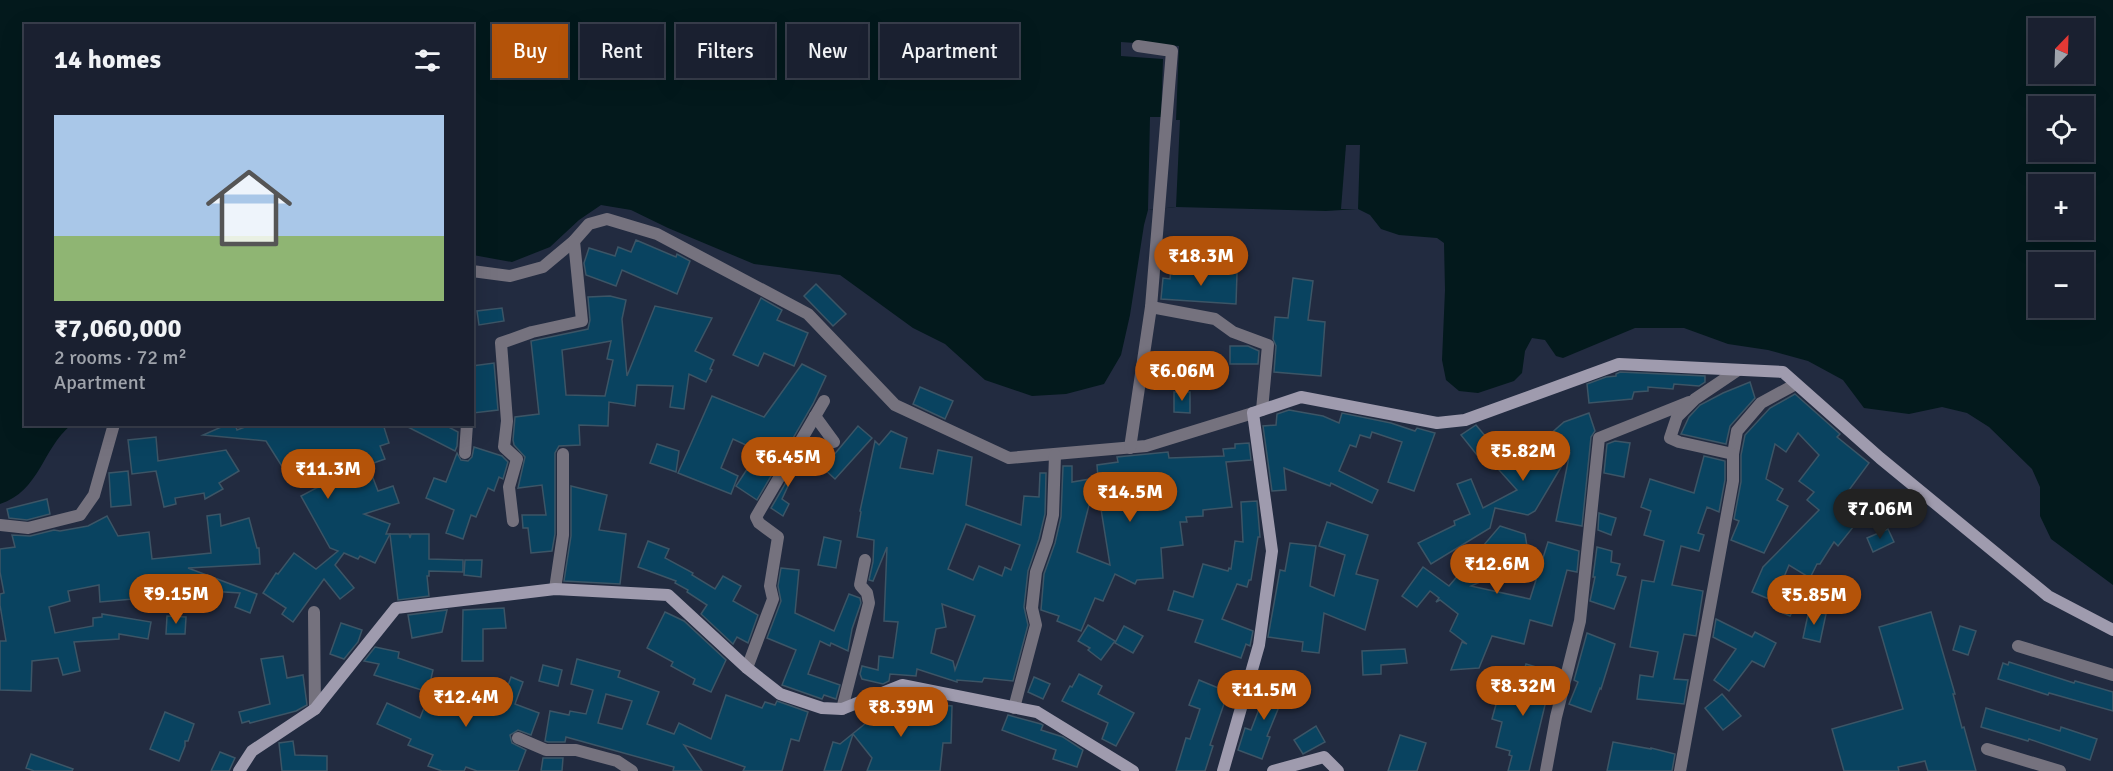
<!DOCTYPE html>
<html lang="en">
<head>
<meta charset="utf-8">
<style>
  body { margin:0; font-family:Signika,sans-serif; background:#232838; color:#f1f3f6; height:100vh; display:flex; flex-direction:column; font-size:22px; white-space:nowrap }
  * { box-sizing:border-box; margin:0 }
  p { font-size:20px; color:#9fa3ab }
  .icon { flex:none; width:33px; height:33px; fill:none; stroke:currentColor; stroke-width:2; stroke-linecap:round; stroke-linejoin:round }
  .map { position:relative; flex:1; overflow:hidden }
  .panel { position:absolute; left:24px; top:24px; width:450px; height:402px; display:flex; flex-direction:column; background:#1a2030; border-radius:0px; box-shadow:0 6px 24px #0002,0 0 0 2px #383e4c }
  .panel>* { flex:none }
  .guide { position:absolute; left:492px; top:24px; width:570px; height:54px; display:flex; gap:12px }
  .needle { width:39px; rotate:23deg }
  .controls { position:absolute; left:2028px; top:18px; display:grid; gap:12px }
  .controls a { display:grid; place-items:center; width:66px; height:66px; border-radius:0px; background:#1a2030; box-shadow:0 6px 24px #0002,0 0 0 2px #383e4c; font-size:30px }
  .price { position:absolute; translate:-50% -51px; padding:0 14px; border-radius:21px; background:#b45309; color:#fff; font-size:20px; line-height:39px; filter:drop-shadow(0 2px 3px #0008) }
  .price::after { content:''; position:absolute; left:50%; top:36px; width:18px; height:14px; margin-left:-9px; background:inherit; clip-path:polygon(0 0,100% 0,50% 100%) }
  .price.on { background:#222; color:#fff }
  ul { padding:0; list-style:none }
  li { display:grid; align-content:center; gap:12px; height:318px; padding:0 30px }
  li+li { border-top:2px solid #383e4c }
  li span { display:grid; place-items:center; height:186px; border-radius:0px; color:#555 }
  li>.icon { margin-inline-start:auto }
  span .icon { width:108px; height:108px; fill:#fffc; stroke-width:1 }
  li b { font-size:26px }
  h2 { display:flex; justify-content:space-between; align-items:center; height:72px; padding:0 30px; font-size:26px }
  .chip { padding:0 21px; border-radius:0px; background:#1a2030; box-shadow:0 6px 24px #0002,0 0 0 2px #383e4c; font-size:21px; line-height:54px }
  .chip.on { background:#b45309; color:#fff }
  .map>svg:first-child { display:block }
  .water { fill:#03191c; fill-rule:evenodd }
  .pier { fill:#222b40 }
  .building { fill:#094360; stroke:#3c5566; stroke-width:1.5; fill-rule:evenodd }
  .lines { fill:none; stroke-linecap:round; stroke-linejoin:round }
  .street { stroke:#75727e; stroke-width:12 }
  .secondary { stroke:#9f9bae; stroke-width:12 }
</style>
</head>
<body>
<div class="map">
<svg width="2113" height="771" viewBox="0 0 2113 771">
  <rect width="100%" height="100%" fill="#222b40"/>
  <path class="water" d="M0 0H2113V585L2051 539 2040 516V487L2032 469 1989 427 1967 413 1942 407 1909 414 1864 408 1843 380 1808 361 1768 350 1728 344 1684 328H1635L1563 358 1556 356 1545 340 1532 338 1525 351 1522 373 1514 381 1478 393 1459 391 1446 380 1442 360 1445 290 1444 243 1437 238 1399 235 1381 229 1370 215 1358 209 1326 211 1176 207 1148 210 1144 225 1130 315 1121 355 1104 384 1066 394 1032 396 985 380 945 344 913 328 840 275 754 264 668 228 631 210 601 205 579 220 550 247 512 262 473 255 472 26H26V424L71 425C42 449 40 491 0 504ZM2038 28H2084V74H2038ZM2038 106H2084V152H2038ZM2038 184H2084V230H2038ZM2038 262H2084V308H2038Z"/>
  <g class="pier">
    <polygon points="1121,42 1179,46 1176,120 1180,120 1176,207 1148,210 1150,117 1161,117 1163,59 1121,56"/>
    <polygon points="1346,145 1360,145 1358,209 1341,209"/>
  </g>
  <g class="building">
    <polygon points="636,240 676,257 677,254 690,261 677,294 622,270 616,286 586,275 584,263 589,248 615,256 618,247 631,252"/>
    <polygon points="1171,269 1237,273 1236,304 1161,299 1163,278 1170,279"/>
    <polygon points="1293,278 1313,281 1308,320 1325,322 1321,376 1274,372 1276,346 1273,339 1275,317 1288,318"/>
    <polygon points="816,284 846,314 833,326 804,296"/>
    <path d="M610 296 626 300 622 319 627 376 655 306 712 318 695 351 714 360 710 369 712 370 706 382 689 374 684 409 670 407 673 386 637 385 635 406 609 402 608 426 579 425 580 445 559 446 555 453V534L552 551 531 553 528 528H523L522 515H546L542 485 518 488 525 457 514 445 513 440 515 417 539 414 531 341 588 329 590 320 588 297ZM611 341 607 359 613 360 605 396 566 395 562 350Z"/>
    <polygon points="761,298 782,310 777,320 808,333 794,366 764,353 758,366 733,355"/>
    <polygon points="502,308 504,321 479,325 477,311"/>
    <polygon points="1230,346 1248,346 1259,351 1258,364 1230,364"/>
    <polygon points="494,363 498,410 473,413 472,366"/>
    <polygon points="802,364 826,376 813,404 757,500 736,486 759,451 733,439 721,468 738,476 731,494 678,473 712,396 764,417"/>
    <polygon points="1620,372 1705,376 1705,382 1699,386 1674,384 1673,389 1648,387 1648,391 1634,392 1632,399 1589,403 1587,384 1606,377 1616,376 1616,374"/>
    <polygon points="1750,382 1755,398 1730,426 1726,444 1681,434 1689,417 1700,405 1723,393"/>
    <polygon points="920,387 953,401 945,419 913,404"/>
    <polygon points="1174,392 1190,392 1190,413 1174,412"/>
    <polygon points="1795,394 1840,434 1837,437 1869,463 1849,490 1870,506 1838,546 1834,542 1820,564 1817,564 1810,578 1789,565 1774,601 1752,592 1763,567 1819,510 1807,500 1814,492 1799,481 1819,455 1798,433 1786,452 1775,444 1766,479 1783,489 1777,500 1788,506 1764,553 1731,540 1739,521 1734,519 1741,482 1741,455 1745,435 1770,408"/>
    <polygon points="1289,410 1323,416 1339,423 1342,413 1391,423 1415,431 1417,428 1435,433 1414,491 1388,482 1402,442 1372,432 1370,438 1360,435 1356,447 1350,445 1339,471 1378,490 1372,503 1331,483 1330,486 1284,468 1286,490 1272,491 1263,426 1276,425 1277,414"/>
    <polygon points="1589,413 1595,431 1591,437 1582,526 1556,521 1570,452 1535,511 1528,515 1495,508 1490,528 1431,564 1418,543 1455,525 1454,521 1470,514 1457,484 1471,479 1483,508 1517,490 1482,451 1477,455 1461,435 1476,425 1501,455 1520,438 1531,451 1564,422"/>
    <polygon points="228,424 235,424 237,430 253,424 383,424 389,443 380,446 385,459 368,465 378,491 393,486 399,503 364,514 390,524 386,534 390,534 375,563 360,556 358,559 344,553 335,565 354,588 340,599 324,579 293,622 282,614 286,608 263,593 276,573 278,574 294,553 316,569 338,551 330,548 301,496 322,485 318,472 305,455 283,468 266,441 203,435"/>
    <polygon points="402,424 443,424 458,432 457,446 455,451"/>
    <polygon points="858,426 872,438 835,479 823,468"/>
    <path d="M891 431 907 438 900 468 933 474 938 450 972 457 966 505 1021 525 1024 496 1039 497 1040 473H1046L1045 514 1039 539 1028 571 1024 607 1028 625 1013 681 984 678 982 682 957 680V682L917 669 916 676 890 674 889 681 883 684 862 679 860 674 862 666 878 670 879 656 893 658 898 622 884 621 887 547 873 581 869 580 873 562 874 540 857 537 861 512 860 511 875 441 879 445ZM966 524 1020 545 1011 570 1005 567 1002 576 979 566 973 580 948 569ZM942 604 975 616 955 670 953 661 931 653 936 629 946 627Z"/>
    <polygon points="156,437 158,461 226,450 239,471 219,483 223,489 205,499 204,493 175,498 176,504 164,507 156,471 132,474 128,440"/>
    <polygon points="1615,441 1630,443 1624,477 1604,473 1607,444"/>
    <polygon points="1249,443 1251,460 1226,462 1232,507 1203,510 1203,516 1186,517 1187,522 1180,522 1183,545 1161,548 1163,578 1137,580 1135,584 1115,574 1103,601 1095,598 1081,631 1057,621 1059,616 1041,610 1044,574 1055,543 1061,517 1063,466 1072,466 1072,482 1096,478 1077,552 1110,565 1096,478 1098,478 1097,465 1118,462 1117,457 1168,452 1169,458 1224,456 1223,449 1235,448 1235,444"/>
    <polygon points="657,444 679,451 676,472 650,463"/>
    <polygon points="474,447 502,456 508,462 503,479 499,477 494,491 488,488 476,517 471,515 463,539 446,533 454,510 426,498 434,478 446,482 457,453 461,460 468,461 472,457"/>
    <polygon points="803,453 809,456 802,471 796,469 782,499 789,504 783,516 771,508"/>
    <polygon points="1704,456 1725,461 1725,480 1719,512 1707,507 1698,533 1704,535 1699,551 1681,546 1672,585 1703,591 1696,636 1684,634 1674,679 1688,680 1684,704 1637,699 1640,675 1653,677 1658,652 1630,647 1642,580 1654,582 1664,541 1644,535 1651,511 1641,507 1650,479 1694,493"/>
    <polygon points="128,471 131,505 111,507 109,473"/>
    <polygon points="571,486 607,495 599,530 626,534 620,584 564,581 571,536"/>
    <polygon points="47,499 50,514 27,520 9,518 7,509"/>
    <polygon points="1257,501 1260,537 1258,537 1251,580 1249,580 1247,587 1237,584 1222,619 1253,631 1250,646 1246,644 1241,658 1195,642 1203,620 1168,610 1174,591 1193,597 1203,564 1228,571 1229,568 1231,569 1235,541 1243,542 1241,502"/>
    <polygon points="1599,513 1616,518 1611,535 1598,530"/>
    <polygon points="220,514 221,526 249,518 257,548 259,548 260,564 188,568 257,594 250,613 235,607 240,593 209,591 210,582 154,588 155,597 100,602 99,585 68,591 70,601 49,607 55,633 93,626 93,618 102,617 102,614 151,622 148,639 119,634 119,639 74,642 80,671 63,675 58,658 32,661 31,691 0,690 0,641 6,641 0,605 0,594 4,593 0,572 0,549 15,547 12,535 30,536 54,530 60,531 88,526 107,516 118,536 149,532 152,559 211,553 207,516"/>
    <polygon points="1327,522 1368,535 1356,574 1378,580 1365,630 1324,613 1319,653 1302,651 1303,642 1268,637 1280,570 1285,571 1290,543 1316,546 1310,586 1334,596 1345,555 1319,546"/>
    <polygon points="1500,526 1525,534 1530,564 1513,567 1471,586 1530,599 1548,542 1579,551 1577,572 1567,570 1552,626 1530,620 1524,644 1492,636 1479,668 1451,670 1462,642 1467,644 1450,631 1458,614 1440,600 1436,602 1439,598 1430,591 1417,607 1402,596 1423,567 1449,586"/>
    <polygon points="1888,529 1894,542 1873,552 1867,538"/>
    <polygon points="390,534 409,534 410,538 411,534 429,534 429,559 463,560 463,572 429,571 429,576 427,576 429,596 398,600"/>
    <polygon points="824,537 841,541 836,568 818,565"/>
    <polygon points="648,541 669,549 665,558 693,573 692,575 715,589 723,576 741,586 733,601 758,615 748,643 737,637 733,644 701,614 707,605 687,592 688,590 675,583 676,581 638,567"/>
    <polygon points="1597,547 1612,551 1611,562 1620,564 1617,575 1626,577 1614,609 1590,601 1595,577 1593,577"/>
    <polygon points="465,560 482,560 481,577 464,575"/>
    <polygon points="781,568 799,570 795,613 834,631 849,594 860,598 861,603 852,629 848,651 831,643 830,646 820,641 808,674 840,685 836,699 824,695 822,699 782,685 796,650 767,638 781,601 778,586"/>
    <polygon points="1784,592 1799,599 1790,616 1776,610"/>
    <polygon points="504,608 506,628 483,629 483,661 462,661 463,610"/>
    <polygon points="447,610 442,632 412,638 408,615"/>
    <polygon points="1809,610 1826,614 1820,642 1803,638"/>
    <polygon points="665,612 684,621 726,660 711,692 693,684 695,679 671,666 673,662 647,648"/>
    <polygon points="1931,612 1955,694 1953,694 1962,728 1964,727 1976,771 1928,771 1925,761 1898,767 1899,771 1844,771 1832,729 1903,709 1879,627"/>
    <polygon points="167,616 186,617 185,634 166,634"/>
    <polygon points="1716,619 1752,637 1755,632 1776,643 1764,667 1752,661 1729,691 1714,680 1736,649 1713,637"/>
    <polygon points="341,623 362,630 358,642 344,659 330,654"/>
    <polygon points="1088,625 1115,641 1101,660 1088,650 1090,648 1078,641"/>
    <polygon points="1124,626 1143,636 1133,653 1115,643"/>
    <polygon points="1960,626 1976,631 1968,655 1953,650"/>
    <polygon points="1587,633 1615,644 1601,689 1600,688 1591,712 1569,704 1578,682 1574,680"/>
    <polygon points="375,647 399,652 398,658 433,670 428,692 374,675 379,664 364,661"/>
    <polygon points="1405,649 1407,663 1381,665 1381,674 1363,675 1362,651"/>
    <polygon points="283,656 287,678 303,675 307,705 296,711 250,723 249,721 242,723 239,712 270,704 261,659"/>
    <path d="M577 659 620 671 618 677 659 692 647 724 674 734 679 723 711 739 726 695 762 708 765 702 775 705 777 701 808 712 799 741 791 739 782 771H743L745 767 684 745 702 771H673L674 767 566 737 565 742H548L545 741 550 711 569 715 570 711 586 714 593 690 571 684ZM606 694 632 701 622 729 598 723Z"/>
    <polygon points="2009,662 2074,683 2075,681 2113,692 2113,711 2049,693 2048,695 1998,679 2003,663 2008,665"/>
    <polygon points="1526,664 1553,672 1529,771 1508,771 1512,756 1509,755 1510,751 1496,747 1502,722 1492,719 1500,690 1517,695"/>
    <polygon points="543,665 562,670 558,686 539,681"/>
    <polygon points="1079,674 1102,686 1098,694 1134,713 1116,746 1102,739 1108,723 1062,701 1070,686 1072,687"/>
    <polygon points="511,677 523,682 515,704 539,713 531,735 518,730 510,735 512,743 526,750 518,771 477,771 466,767 464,771 442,771 428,766 433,755 408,745 411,739 377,724 387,703 420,718 434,683 481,691 483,686 505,694"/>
    <polygon points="1034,677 1050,684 1043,699 1028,692"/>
    <polygon points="1199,680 1228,692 1210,745 1213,746 1205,771 1176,771 1186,738 1190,739 1200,709 1189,705"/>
    <polygon points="1262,682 1292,693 1288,705 1281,702 1267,736 1270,737 1262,759 1238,750 1245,728 1251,730 1264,696 1258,694"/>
    <polygon points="1722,694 1741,716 1723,730 1705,708"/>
    <polygon points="887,700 886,704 908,701 952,706 951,743 943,743 940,771 867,771 872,758 853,734 841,771 824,771 833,742 840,744 877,714 873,705"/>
    <polygon points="1986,708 2060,731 2061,727 2097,739 2090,760 2029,739 2028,741 1981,727"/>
    <polygon points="165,712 194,724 188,741 185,741 185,746 179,761 150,749"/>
    <polygon points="1008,715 1041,724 1043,725 1041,730 1063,737 1083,750 1077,767 1053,759 1056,750 1002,730"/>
    <polygon points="1316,726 1325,742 1303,754 1294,740"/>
    <polygon points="1400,735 1426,743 1417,771 1388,771"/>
    <polygon points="293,741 295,755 327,756 327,771 282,771 279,743"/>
    <polygon points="1613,742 1651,749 1651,748 1675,754 1672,771 1607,771"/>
    <polygon points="220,752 235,758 229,771 211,771"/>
    <polygon points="31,754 73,769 72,771 34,771 26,768"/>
    <polygon points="543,758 563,758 562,771 541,771"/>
  </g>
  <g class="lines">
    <g class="street">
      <polyline points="1138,46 1172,51 1151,307"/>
      <polyline points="472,271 510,276 543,267 574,241 589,224 607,219 657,234 808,314 895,405 1009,458 1146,446 1253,413"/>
      <polyline points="815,416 834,442"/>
      <polyline points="1130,448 1151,307 1215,319 1233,332 1268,345 1262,410"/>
      <polyline points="465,453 467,424"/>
      <polyline points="1733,454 1737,431 1761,403 1796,384"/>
      <polyline points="513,521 509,487 517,459 504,447 507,421 501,343 532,332 582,321 574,241"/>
      <polyline points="0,525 28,528 80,515 94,495 114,424"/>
      <polyline points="555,589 563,535 563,454"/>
      <polyline points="314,612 315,709"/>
      <polyline points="2018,646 2113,675"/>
      <polyline points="747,668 773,599 770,586 778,537 759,523 756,517 824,401"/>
      <polyline points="1014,708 1036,625 1032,608 1036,572 1047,541 1053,515 1055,455"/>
      <polyline points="842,709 869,603 867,593 860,585 865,560"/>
      <polyline points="518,738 546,750 576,750 617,761 632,771"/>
      <polyline points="1987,749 2060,771"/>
      <polyline points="1546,771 1556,717 1580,621 1599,438 1689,402"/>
      <polyline points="1680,771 1733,481 1733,454 1679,442 1670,438 1677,417 1695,399 1738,370"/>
    </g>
    <g class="secondary">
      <polyline points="239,771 252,751 315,709 396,608 555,589 668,595 747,668 780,694 822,708 842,709 902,685 1037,712 1133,771"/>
      <polyline points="1223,771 1259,645 1272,551 1253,413 1301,397 1437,423 1465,420 1619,364 1783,372 1880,458 2048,596 2113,630"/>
      <polyline points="1273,771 1324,757 1338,771"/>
    </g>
  </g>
</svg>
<div class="controls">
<a><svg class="needle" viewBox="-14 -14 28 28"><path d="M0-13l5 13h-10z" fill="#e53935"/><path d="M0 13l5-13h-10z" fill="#9fa3ab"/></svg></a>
<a><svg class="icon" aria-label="locate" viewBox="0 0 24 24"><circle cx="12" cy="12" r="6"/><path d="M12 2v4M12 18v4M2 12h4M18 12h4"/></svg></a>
<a>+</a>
<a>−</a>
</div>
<b class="price" style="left:1201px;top:287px">₹18.3M</b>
<b class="price" style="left:1182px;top:402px">₹6.06M</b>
<b class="price" style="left:1523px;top:482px">₹5.82M</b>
<b class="price" style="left:788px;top:488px">₹6.45M</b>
<b class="price" style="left:328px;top:500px">₹11.3M</b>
<b class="price" style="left:1130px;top:523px">₹14.5M</b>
<b class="price on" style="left:1880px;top:540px">₹7.06M</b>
<b class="price" style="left:1497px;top:595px">₹12.6M</b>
<b class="price" style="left:176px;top:625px">₹9.15M</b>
<b class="price" style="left:1814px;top:626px">₹5.85M</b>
<b class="price" style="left:1523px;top:717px">₹8.32M</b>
<b class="price" style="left:1264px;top:721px">₹11.5M</b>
<b class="price" style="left:466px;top:728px">₹12.4M</b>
<b class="price" style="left:901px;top:738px">₹8.39M</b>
<div class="guide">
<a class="chip on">Buy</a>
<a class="chip">Rent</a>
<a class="chip">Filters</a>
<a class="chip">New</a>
<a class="chip">Apartment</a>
</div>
<section class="panel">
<h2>14 homes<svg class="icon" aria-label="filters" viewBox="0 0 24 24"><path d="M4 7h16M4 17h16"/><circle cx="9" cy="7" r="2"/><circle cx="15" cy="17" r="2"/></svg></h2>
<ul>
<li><span style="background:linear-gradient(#a9c7e8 65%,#8fb573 0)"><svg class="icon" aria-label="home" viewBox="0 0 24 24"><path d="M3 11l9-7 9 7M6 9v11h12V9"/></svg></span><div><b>₹7,060,000</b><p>2 rooms · 72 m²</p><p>Apartment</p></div></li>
</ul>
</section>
</div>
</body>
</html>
